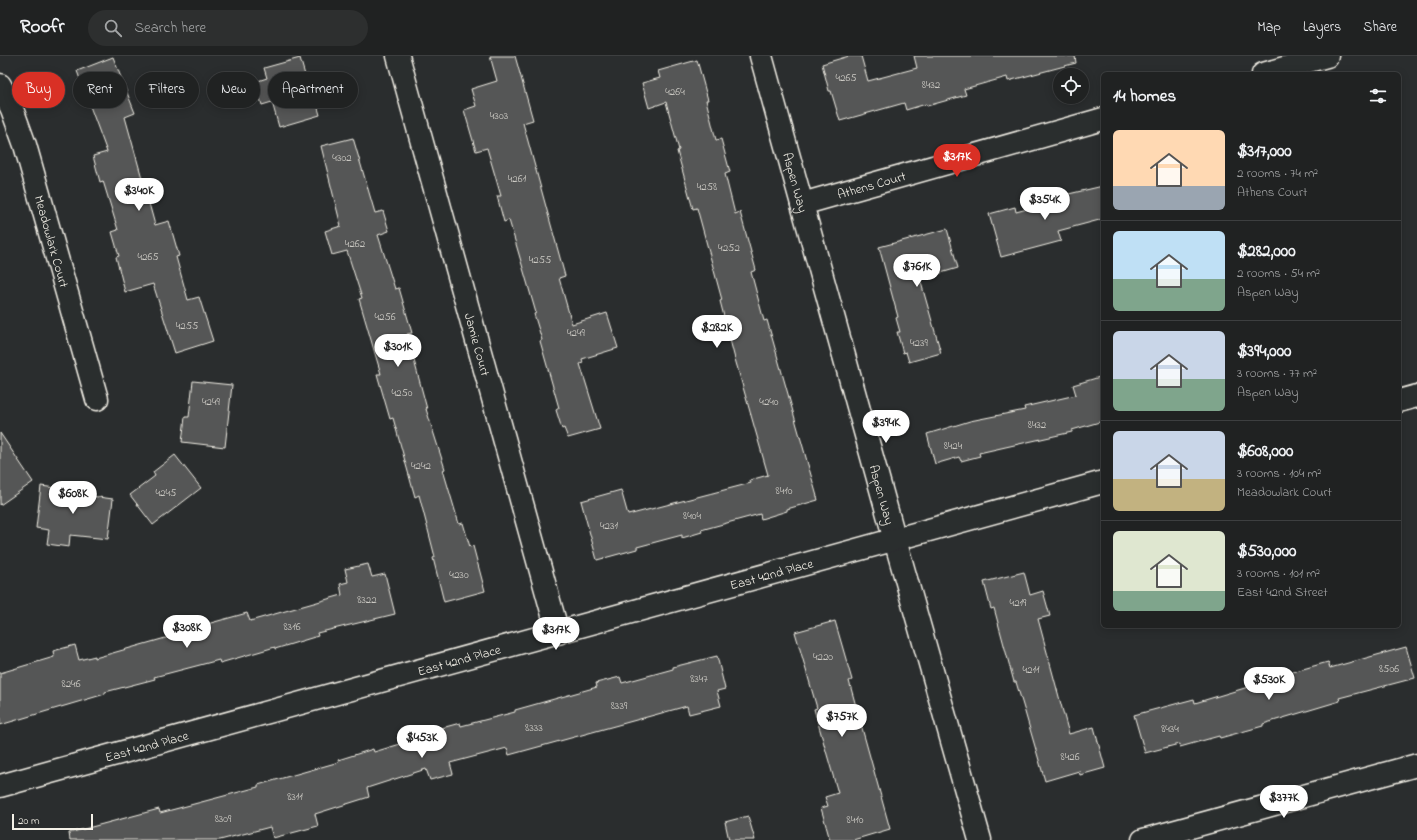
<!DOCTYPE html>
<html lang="en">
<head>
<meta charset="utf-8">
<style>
  body { margin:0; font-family:"Indie Flower",sans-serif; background:#2d2f2f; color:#f1f3f6; height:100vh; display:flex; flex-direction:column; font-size:15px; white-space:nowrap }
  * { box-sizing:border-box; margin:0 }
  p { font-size:13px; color:#a2a4a5 }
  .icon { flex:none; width:22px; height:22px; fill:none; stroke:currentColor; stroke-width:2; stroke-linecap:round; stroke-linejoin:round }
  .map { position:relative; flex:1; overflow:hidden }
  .drawer { position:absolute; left:1101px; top:16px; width:300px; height:556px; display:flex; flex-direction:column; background:#202222; border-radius:6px; box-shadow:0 2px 10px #0003,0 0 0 1px #3d3f40 }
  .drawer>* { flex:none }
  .hud { position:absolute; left:12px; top:16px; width:380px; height:36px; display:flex; gap:8px }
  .controls { position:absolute; left:1053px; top:12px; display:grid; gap:8px }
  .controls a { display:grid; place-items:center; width:36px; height:36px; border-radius:50%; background:#202222; box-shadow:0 2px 10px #0003,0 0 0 1px #3d3f40; font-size:20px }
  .scale { position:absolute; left:12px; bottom:10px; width:81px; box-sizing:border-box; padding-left:4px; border:2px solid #f4f1e8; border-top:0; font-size:11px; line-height:14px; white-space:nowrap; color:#f4f1e8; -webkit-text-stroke:3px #2a2d2e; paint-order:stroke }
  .price { position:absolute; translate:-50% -34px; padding:0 9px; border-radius:14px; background:#fff; color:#222; font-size:13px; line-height:26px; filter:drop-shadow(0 1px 2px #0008) }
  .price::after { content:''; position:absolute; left:50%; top:24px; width:12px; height:9px; margin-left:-6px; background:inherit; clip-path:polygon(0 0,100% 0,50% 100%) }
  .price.selected { background:#d93025; color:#fff }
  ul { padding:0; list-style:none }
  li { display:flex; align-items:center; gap:12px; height:100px; padding:0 12px }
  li+li { border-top:1px solid #3d3f40 }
  li span { display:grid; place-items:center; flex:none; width:112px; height:80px; border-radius:6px; color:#555 }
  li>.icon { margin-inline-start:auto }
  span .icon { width:48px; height:48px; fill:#fffc; stroke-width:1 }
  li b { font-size:17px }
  h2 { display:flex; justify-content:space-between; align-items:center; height:48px; padding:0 12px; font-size:17px }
  .tag { padding:0 14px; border-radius:18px; background:#202222; box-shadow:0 2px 10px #0003,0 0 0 1px #3d3f40; font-size:14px; line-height:36px }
  .tag.selected { background:#d93025; color:#fff }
  header { display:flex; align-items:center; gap:24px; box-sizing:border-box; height:56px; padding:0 20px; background:#202222; border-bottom:1px solid #3d3f40 }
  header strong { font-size:19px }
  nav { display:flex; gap:22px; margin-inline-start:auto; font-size:14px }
  .search { width:280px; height:36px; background:#2d2f2f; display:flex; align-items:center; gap:10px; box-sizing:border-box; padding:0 14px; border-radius:22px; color:#a2a4a5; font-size:15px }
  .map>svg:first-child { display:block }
  .building { fill:#555756; stroke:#f4f1e8 }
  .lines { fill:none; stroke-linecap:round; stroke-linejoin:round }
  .minor-casing { stroke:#f4f1e8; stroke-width:25 }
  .tertiary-casing { stroke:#f4f1e8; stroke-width:25 }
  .minor { stroke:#2a2d2e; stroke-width:22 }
  .tertiary { stroke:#2a2d2e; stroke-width:22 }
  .labels { text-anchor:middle; stroke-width:3; stroke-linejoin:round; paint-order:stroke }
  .number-label { font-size:11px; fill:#cccac4 }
  .street-label { font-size:13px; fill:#f4f1e8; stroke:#2a2d2e }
</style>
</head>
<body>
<header>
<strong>Roofr</strong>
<div class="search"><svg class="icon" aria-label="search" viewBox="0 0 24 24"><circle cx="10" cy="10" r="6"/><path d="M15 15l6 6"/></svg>Search here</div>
<nav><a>Map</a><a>Layers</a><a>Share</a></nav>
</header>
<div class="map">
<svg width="1417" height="784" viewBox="0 0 1417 784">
  <rect width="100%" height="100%" fill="#2a2d2e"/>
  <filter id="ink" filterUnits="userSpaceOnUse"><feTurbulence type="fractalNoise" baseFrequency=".025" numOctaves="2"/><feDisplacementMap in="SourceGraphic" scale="8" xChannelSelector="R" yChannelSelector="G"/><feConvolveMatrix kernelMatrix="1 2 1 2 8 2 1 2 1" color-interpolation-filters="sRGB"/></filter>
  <g filter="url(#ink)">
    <g class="building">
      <polygon points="490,0 515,0 533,64 523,67 565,220 559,222 572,268 607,257 618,292 582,303 583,307 580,308 600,373 568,382 564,372 562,373 556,354 559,352 540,285 542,284 534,258 536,257 509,164 504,166 497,140 501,140 487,92 476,95 464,54 476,50 471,33 497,25"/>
      <polygon points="849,0 861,0 868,25 917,12 914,0 1075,0 1076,7 1008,25 1007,21 964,33 966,39 927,50 926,48 906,54 904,47 840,65 831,35 829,35 822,8"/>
      <polygon points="113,1 135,57 125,61 155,169 169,165 179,200 176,201 188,244 199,241 213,285 175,297 153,228 125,236 116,201 119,200 112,176 118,174 103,125 100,126 93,100 107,96 77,15"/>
      <polygon points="300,2 305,19 308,18 320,59 279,71 272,46 262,49 255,26 267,22 264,12"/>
      <polygon points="697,4 708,44 706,44 716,84 721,83 730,116 725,118 735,158 740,156 756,214 751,216 764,265 767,264 818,444 787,453 787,455 761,463 760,458 701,474 702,476 682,482 682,479 637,491 637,493 597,504 581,445 621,434 628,459 751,427 750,424 768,419 735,303 720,245 722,244 697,152 693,153 677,95 679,94 666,46 649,52 642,27 660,22 658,15"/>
      <polygon points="353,82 375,157 383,155 389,175 378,179 395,233 399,232 412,277 407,278 427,353 426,353 445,413 443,414 459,468 463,467 470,491 473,490 485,535 444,546 433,502 435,501 419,439 415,441 393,362 390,363 377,318 381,318 359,243 362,242 347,195 332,199 325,175 341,170 321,90"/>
      <polygon points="1103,130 1103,163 1058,175 1061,185 1001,201 989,158 1015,151 1016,156 1061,144 1060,140"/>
      <polygon points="947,173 958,212 920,223 941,297 909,306 906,296 903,297 897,276 900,276 896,262 898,261 879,191"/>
      <polygon points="1103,320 1103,365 1072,374 1072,376 979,397 980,400 961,405 959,401 935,408 927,378 970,365 1025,354 1024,351 1076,339 1073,329"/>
      <polygon points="193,325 232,329 225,391 182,386 185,361 189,361"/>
      <polygon points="0,377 33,426 0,449"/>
      <polygon points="175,399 201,432 153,469 130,439 155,420 153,416"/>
      <polygon points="41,430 77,435 76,438 113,443 108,483 70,479 69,491 47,488 49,474 36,472"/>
      <polygon points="368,508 372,521 385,518 395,558 317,577 318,580 275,593 275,591 220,607 219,604 154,621 155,623 105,636 105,638 0,669 0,617 54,601 53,595 75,589 79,604 95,600 95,602 190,575 189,573 247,557 250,565 342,539 340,528 348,526 345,513"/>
      <polygon points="1024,516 1030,539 1043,535 1050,560 1038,563 1069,678 1094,671 1105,712 1080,719 1079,715 1045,725 1025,656 1016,626 1014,626 994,552 991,553 984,526"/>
      <polygon points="835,565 852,624 849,625 890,773 853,784 830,784 821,752 828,750 825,741 838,737 814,653 817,652 795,576"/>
      <polygon points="1406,591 1415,622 1339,642 1340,645 1263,668 1263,670 1220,682 1219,680 1180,691 1179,688 1145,697 1134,659 1194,643 1195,647 1285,620 1285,618 1328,606 1330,612"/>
      <polygon points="717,600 725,633 717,635 721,650 689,658 687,650 509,699 507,692 450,707 453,718 430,724 426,713 367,732 369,741 315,758 318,770 273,782 270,771 220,784 70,784 69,777 159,753 160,757 258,731 258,729 339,706 338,704 373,693 374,696 417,683 416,679 460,667 461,670 515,656 515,654 597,631 596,627 620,621 622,627 673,613 673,611"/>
      <polygon points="748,760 755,784 729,784 725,766"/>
    </g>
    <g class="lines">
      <g class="minor-casing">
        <g id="minor">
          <path id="s1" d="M398 0 558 577"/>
          <path id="s2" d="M761 0 895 484 980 784"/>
          <polyline points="1263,18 1327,0"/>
          <path id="s3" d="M0 29 12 53 25 89 97 343"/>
          <path id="s4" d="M802 148 1103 63"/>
          <polyline points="1399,345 1417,340"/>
          <path id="s5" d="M0 730 1103 426"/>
        </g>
      </g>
      <g class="tertiary-casing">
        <polyline id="tertiary" points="1143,784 1417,709"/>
      </g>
      <use href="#minor" class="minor"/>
      <use href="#tertiary" class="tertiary"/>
    </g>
  </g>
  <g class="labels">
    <g class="number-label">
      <text x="846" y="25">4265</text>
      <text x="931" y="32">8432</text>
      <text x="675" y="39">4264</text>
      <text x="499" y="63">4303</text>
      <text x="342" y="105">4302</text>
      <text x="517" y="126">4261</text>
      <text x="707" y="134">4258</text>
      <text x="355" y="191">4262</text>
      <text x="729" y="195">4252</text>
      <text x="148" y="204">4265</text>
      <text x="540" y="207">4255</text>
      <text x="385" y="264">4256</text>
      <text x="187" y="273">4255</text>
      <text x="576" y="280">4249</text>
      <text x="919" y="290">4239</text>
      <text x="402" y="340">4250</text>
      <text x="211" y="349">4249</text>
      <text x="769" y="349">4240</text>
      <text x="1037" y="372">8432</text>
      <text x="953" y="393">8424</text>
      <text x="421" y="413">4242</text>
      <text x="784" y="438">8410</text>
      <text x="166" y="440">4245</text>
      <text x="692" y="463">8404</text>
      <text x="609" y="473">4231</text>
      <text x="459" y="522">4230</text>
      <text x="367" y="547">8322</text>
      <text x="1018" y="550">4219</text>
      <text x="292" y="574">8316</text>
      <text x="823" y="604">4220</text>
      <text x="1389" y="616">8506</text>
      <text x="1031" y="617">4211</text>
      <text x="699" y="626">8347</text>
      <text x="71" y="631">8246</text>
      <text x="619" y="653">8339</text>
      <text x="534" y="675">8333</text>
      <text x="1170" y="676">8434</text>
      <text x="1070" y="704">8426</text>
      <text x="295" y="744">8311</text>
      <text x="223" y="766">8309</text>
      <text x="855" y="767">8410</text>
    </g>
    <g class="street-label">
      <text dy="5" stroke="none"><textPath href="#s2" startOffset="131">Aspen Way</textPath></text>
      <text dy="5" stroke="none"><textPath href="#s4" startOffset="72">Athens Court</textPath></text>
      <text dy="5" stroke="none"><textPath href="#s3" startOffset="165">Meadowlark Court</textPath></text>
      <text dy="5" stroke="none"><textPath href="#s1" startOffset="299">Jamie Court</textPath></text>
      <text dy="5" stroke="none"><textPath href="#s2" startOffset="455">Aspen Way</textPath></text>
      <text dy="5" stroke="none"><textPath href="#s5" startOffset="800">East 42nd Place</textPath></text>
      <text dy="5" stroke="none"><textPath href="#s5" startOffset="476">East 42nd Place</textPath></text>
      <text dy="5" stroke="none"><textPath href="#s5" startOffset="152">East 42nd Place</textPath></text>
    </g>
  </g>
</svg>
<div class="controls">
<a><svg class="icon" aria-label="locate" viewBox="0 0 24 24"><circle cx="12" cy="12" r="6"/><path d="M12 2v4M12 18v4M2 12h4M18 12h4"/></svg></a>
</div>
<div class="scale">20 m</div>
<b class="price selected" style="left:957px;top:122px">$317K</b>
<b class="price" style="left:139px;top:156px">$340K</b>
<b class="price" style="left:1045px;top:165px">$354K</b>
<b class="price" style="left:917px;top:232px">$761K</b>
<b class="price" style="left:717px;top:293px">$282K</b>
<b class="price" style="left:398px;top:312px">$301K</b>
<b class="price" style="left:886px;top:388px">$394K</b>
<b class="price" style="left:73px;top:459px">$608K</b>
<b class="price" style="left:187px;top:593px">$308K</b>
<b class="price" style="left:556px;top:595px">$317K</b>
<b class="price" style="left:1269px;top:645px">$530K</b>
<b class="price" style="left:842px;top:682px">$757K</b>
<b class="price" style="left:422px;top:703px">$453K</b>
<b class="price" style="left:1284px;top:763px">$377K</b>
<div class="hud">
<a class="tag selected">Buy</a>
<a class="tag">Rent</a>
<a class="tag">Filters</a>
<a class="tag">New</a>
<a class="tag">Apartment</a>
</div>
<section class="drawer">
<h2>14 homes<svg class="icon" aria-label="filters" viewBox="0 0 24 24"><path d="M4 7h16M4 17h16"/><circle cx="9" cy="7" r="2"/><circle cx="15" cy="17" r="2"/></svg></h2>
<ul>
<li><span style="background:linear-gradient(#ffd9b3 70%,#9aa5b1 0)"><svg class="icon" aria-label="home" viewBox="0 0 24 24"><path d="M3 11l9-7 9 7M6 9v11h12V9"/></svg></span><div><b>$317,000</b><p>2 rooms · 74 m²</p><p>Athens Court</p></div></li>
<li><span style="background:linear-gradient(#bfe0f5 60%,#7fa58c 0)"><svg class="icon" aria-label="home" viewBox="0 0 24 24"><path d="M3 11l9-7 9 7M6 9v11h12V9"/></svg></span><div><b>$282,000</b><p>2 rooms · 54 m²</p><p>Aspen Way</p></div></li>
<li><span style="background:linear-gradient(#c9d6e8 60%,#7fa58c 0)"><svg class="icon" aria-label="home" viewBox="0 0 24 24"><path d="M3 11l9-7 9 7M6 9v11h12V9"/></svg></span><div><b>$394,000</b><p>3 rooms · 77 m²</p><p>Aspen Way</p></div></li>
<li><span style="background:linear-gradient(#c9d6e8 60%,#c2b280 0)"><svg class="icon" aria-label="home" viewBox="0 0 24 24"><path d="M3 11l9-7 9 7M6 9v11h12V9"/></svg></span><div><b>$608,000</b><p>3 rooms · 104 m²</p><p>Meadowlark Court</p></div></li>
<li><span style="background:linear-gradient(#dfe7d0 75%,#7fa58c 0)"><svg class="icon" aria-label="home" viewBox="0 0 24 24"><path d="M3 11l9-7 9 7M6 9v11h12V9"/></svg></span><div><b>$530,000</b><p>3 rooms · 101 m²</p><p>East 42nd Street</p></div></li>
</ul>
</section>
</div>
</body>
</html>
